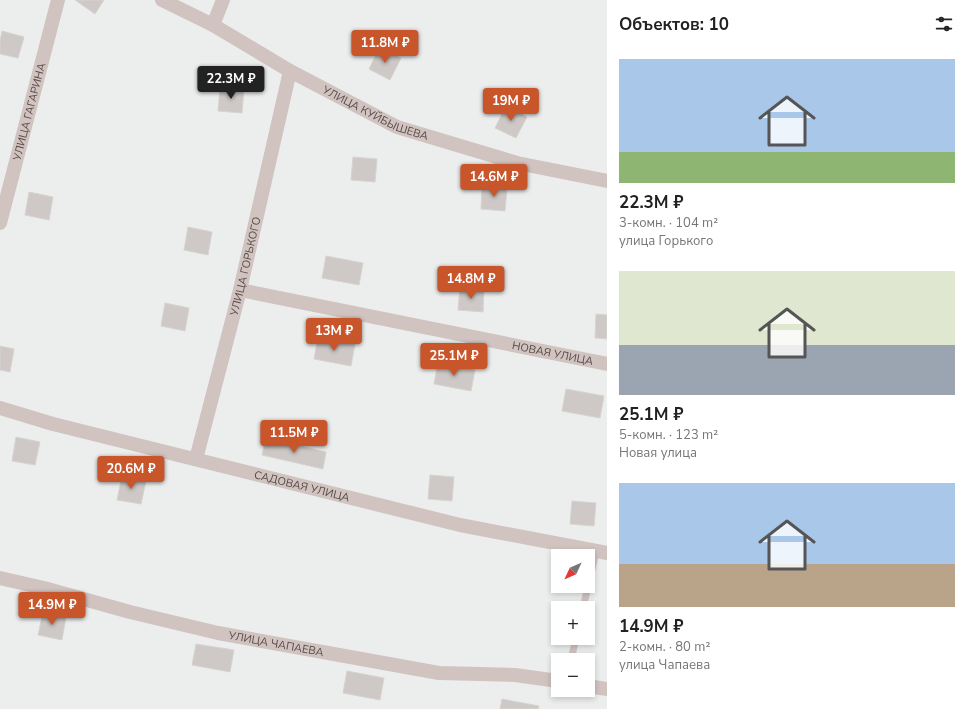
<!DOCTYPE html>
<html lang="ru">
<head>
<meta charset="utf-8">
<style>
  body { margin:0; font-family:"Nunito Sans",sans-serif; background:#f6f6f6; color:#222; height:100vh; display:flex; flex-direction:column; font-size:15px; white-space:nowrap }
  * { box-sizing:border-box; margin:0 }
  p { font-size:13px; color:#767676 }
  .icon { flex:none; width:22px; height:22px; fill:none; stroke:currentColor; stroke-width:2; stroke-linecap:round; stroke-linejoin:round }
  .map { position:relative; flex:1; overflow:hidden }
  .side { display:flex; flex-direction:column; background:#fff; width:360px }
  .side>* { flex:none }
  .needle { width:26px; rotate:226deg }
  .controls { position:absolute; left:551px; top:549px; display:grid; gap:8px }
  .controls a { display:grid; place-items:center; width:44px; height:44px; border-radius:0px; background:#fff; box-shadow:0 2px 6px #0003; font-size:20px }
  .price { position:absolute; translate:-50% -34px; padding:0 9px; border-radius:4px; background:#c9552b; color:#fff; font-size:13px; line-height:26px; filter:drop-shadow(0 1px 2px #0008) }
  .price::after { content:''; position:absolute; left:50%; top:24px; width:12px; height:9px; margin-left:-6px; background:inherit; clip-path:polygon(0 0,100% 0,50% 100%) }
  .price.on { background:#222; color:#fff }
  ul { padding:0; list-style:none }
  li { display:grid; align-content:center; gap:8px; height:212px; padding:0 12px }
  li span { display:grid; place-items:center; height:124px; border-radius:0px; color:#555 }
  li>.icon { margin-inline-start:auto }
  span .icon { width:72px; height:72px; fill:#fffc; stroke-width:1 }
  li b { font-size:17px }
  h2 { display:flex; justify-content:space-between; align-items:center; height:48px; padding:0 12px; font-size:17px }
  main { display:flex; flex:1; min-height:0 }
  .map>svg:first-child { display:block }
  .building { fill:#cec9c7; stroke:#d7d3d0 }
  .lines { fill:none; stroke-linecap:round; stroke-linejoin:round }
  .lane { stroke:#d0c3c0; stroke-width:7 }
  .street { stroke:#d0c3c0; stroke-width:14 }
  .labels { text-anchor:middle; stroke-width:3; stroke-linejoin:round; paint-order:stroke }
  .street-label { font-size:11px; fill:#574946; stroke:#fff }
</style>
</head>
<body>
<main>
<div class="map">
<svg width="607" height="709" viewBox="0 0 607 709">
  <rect width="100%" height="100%" fill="#eceeee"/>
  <g class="building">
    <polygon points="75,0 104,0 95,14"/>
    <polygon points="2,31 24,37 18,58 0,54 0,41"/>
    <polygon points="380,47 401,58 390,80 369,69"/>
    <polygon points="220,87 244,89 242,113 218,111"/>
    <polygon points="506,106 527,117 516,138 495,128"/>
    <polygon points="353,157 377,159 375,182 351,180"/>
    <polygon points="482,186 507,188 505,211 481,209"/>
    <polygon points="29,192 53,197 49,220 25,215"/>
    <polygon points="188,227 212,232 208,255 184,250"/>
    <polygon points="326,256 363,263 359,285 322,278"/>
    <polygon points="460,287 484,289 483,312 458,310"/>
    <polygon points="165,303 189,308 185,331 161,326"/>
    <polygon points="596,314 607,315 607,339 595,338"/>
    <polygon points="318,337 355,344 351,366 314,359"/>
    <polygon points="0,346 14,349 10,372 0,370"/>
    <polygon points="438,362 475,370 471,391 434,384"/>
    <polygon points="566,389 604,396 600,418 562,411"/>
    <polygon points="16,437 40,442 35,465 12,461"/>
    <polygon points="266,438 326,452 323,469 262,455"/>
    <polygon points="430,475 454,477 452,501 428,499"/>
    <polygon points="122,476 146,481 141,504 117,500"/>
    <polygon points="572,501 596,503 594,526 570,524"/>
    <polygon points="43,612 66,617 62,640 38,635"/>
    <polygon points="196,644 234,650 230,672 192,665"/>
    <polygon points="347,671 384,678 380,700 343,693"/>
    <polygon points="502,699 539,706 538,709 500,709"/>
  </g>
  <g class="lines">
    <g class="lane">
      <polyline points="583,608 596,552"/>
      <polyline points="571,660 576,638"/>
    </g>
    <g class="street">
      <path id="s1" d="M162 0 213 25 290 71 397 127 517 163 607 181"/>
      <polyline points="213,25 223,0"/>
      <path id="s2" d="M0 223 58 0"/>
      <path id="s3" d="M240 290 607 364"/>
      <path id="s4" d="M0 408 53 424 460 525 607 553"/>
      <path id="s5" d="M196 459 240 290 290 71"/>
      <path id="s6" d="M0 578 44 588 130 612 218 633 439 673 515 675 558 681"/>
      <polyline points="588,686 607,689"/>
    </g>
  </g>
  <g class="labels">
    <g class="street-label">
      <text dy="4" stroke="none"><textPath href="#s2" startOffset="115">УЛИЦА ГАГАРИНА</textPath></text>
      <text dy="4" stroke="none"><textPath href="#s1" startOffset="242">УЛИЦА КУЙБЫШЕВА</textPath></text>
      <text dy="4" stroke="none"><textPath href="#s5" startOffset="199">УЛИЦА ГОРЬКОГО</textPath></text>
      <text dy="4" stroke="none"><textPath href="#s3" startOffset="319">НОВАЯ УЛИЦА</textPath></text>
      <text dy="4" stroke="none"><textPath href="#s4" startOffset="312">САДОВАЯ УЛИЦА</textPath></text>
      <text dy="4" stroke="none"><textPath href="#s6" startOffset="284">УЛИЦА ЧАПАЕВА</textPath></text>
    </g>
  </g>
</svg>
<div class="controls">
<a><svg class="needle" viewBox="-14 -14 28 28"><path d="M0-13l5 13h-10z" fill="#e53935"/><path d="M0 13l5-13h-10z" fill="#767676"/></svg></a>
<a>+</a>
<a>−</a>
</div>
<b class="price" style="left:385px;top:64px">11.8M ₽</b>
<b class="price on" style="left:231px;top:100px">22.3M ₽</b>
<b class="price" style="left:511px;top:122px">19M ₽</b>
<b class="price" style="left:494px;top:198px">14.6M ₽</b>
<b class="price" style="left:471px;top:300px">14.8M ₽</b>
<b class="price" style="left:334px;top:352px">13M ₽</b>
<b class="price" style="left:454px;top:377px">25.1M ₽</b>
<b class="price" style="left:294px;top:454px">11.5M ₽</b>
<b class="price" style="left:131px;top:490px">20.6M ₽</b>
<b class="price" style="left:52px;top:626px">14.9M ₽</b>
</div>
<section class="side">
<h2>Объектов: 10<svg class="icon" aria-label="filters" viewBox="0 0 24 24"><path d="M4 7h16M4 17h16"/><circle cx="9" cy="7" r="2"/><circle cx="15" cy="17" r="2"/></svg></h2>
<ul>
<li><span style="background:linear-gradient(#a9c7e8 75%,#8fb573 0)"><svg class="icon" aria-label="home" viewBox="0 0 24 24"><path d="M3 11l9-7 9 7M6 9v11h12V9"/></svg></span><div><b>22.3M ₽</b><p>3-комн. · 104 m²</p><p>улица Горького</p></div></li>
<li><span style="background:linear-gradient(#dfe7d0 60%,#9aa5b1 0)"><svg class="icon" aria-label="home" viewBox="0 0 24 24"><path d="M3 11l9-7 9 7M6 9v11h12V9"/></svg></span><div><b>25.1M ₽</b><p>5-комн. · 123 m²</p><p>Новая улица</p></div></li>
<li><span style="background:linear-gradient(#a9c7e8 65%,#b9a48a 0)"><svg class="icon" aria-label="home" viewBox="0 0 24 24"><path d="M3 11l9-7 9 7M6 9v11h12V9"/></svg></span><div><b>14.9M ₽</b><p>2-комн. · 80 m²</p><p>улица Чапаева</p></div></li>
</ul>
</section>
</main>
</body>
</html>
